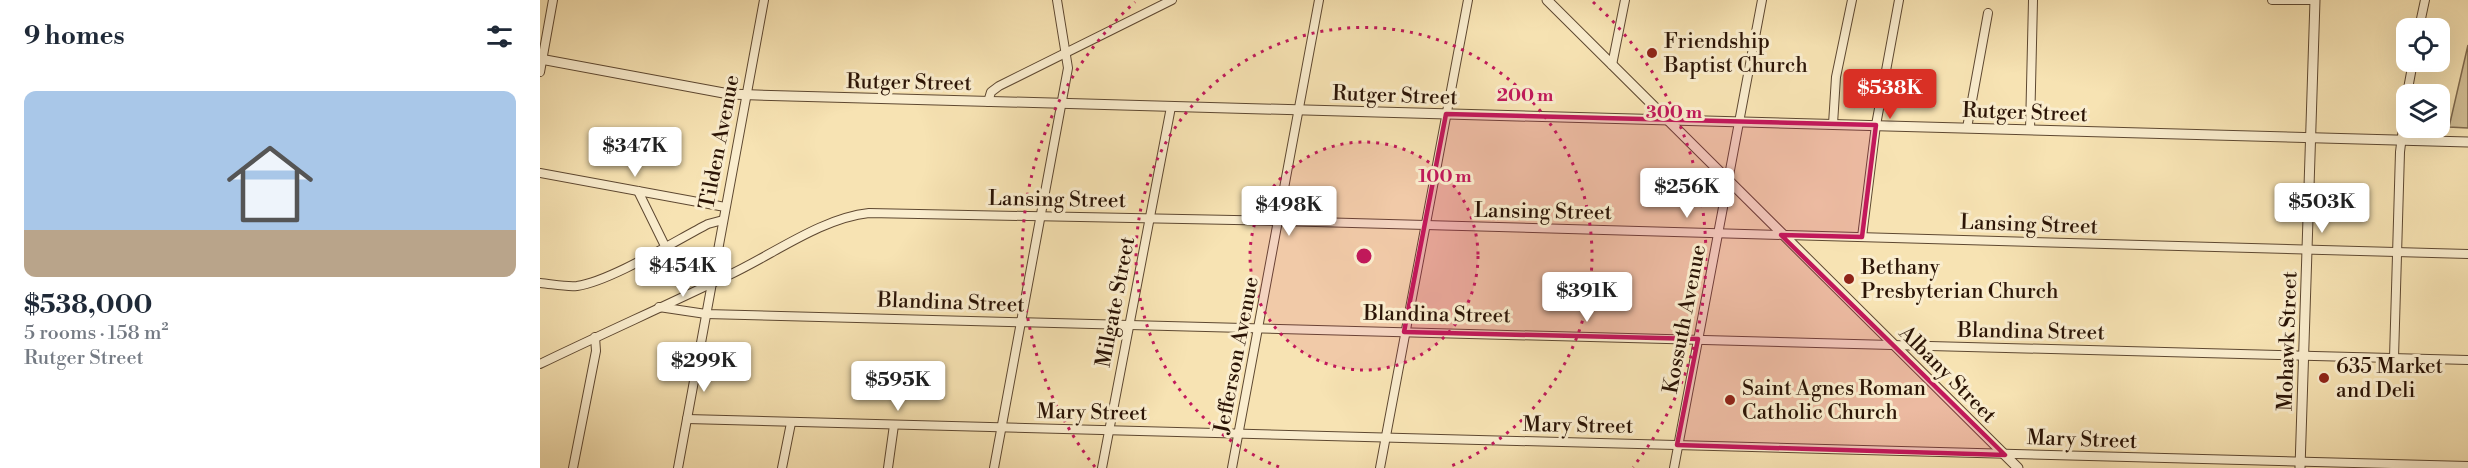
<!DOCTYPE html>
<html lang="en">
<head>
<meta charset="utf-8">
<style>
  body { margin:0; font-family:"Libre Bodoni",serif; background:#f6f6f7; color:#1f2937; height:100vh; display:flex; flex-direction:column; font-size:22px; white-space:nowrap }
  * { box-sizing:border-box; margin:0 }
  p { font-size:20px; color:#747a83 }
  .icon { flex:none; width:33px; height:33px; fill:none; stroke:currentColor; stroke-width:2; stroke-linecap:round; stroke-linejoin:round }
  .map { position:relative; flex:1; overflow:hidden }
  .panel { display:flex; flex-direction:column; background:#fff; width:540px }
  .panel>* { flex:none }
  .tools { position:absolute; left:1856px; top:18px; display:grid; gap:12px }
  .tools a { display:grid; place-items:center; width:54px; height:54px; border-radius:12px; background:#fff; box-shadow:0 6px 24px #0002; font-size:30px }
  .price { position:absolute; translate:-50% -51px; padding:0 14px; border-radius:6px; background:#fff; color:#222; font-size:20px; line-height:39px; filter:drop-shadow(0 2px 3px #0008) }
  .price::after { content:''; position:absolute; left:50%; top:36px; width:18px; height:14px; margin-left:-9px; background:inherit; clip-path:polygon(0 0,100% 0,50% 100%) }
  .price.on { background:#d93025; color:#fff }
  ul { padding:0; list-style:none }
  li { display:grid; align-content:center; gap:12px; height:318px; padding:0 24px }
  li span { display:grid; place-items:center; height:186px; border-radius:12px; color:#555 }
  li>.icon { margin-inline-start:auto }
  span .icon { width:108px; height:108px; fill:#fffc; stroke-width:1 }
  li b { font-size:26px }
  h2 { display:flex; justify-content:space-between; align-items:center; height:72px; padding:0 24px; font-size:26px }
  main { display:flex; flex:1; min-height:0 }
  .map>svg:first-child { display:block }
  .green { fill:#d4c096; stroke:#806a4e; stroke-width:1.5 }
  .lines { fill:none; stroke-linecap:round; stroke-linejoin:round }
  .minor-casing { stroke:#5e4831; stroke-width:10 }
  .tertiary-casing { stroke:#5e4831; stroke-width:11 }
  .minor { stroke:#faedce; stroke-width:8 }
  .tertiary { stroke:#faedce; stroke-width:9 }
  .marked { fill:#c2185b; fill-opacity:0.2; stroke:#c2185b; stroke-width:4.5; stroke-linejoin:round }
  .ring { fill:none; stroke:#c2185b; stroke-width:3; stroke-dasharray:3 6 }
  .poi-dot { fill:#8f2418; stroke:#faedce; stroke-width:2 }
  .labels { text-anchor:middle; stroke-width:6; stroke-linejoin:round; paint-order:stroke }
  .poi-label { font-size:21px; fill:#2b1406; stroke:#faedce; text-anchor:start }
  .street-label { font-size:21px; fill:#2b1406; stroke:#faedce }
  .centre { fill:#c2185b; stroke:#faedce; stroke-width:3 }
  .ring-label { font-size:18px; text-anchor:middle; font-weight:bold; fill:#c2185b; stroke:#faedce; stroke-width:6; stroke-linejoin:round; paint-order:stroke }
</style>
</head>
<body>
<main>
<section class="panel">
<h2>9 homes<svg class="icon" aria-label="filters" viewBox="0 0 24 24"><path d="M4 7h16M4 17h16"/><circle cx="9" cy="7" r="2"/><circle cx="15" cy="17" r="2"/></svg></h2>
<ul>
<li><span style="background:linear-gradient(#a9c7e8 75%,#b9a48a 0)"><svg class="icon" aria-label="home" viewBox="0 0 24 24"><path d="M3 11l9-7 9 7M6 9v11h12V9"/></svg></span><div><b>$538,000</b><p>5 rooms · 158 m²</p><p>Rutger Street</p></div></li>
</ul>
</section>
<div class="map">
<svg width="1928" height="468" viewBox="0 0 1928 468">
  <rect width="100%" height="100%" fill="#f7e3b3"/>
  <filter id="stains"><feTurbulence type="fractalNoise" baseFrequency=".00333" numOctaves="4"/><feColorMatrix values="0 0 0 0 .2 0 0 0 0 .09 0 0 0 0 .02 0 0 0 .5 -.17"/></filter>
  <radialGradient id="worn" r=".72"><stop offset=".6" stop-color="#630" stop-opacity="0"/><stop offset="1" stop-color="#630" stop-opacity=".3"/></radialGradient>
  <polygon class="green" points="1928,45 1928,128 1909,127"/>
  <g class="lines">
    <g class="minor-casing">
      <g id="minor">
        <polyline points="1732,0 1775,0"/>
        <polyline points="1879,28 1885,0"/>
        <polyline points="1072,65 1085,0"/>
        <polyline points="0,72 13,0"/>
        <polyline points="1867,94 1873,62"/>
        <polyline points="448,102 451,92 459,86 632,0"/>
        <polyline points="1293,124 1296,77 1312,0"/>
        <polyline points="1427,128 1448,13"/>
        <polyline points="1490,130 1493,0"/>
        <polyline points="0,173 185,207"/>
        <polyline points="98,191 125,246"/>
        <polyline points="1322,237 1336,125 1359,0"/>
        <path d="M0 283C12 284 25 287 37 286 71 281 135 241 168 224L183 220"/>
        <polyline points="119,307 166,314 1928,360"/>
        <polyline points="1854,358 1860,152 1866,103"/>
        <path d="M0 364C62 334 125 306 187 276 231 256 281 218 329 213L739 221 1928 254"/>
        <polyline points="147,419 1928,466"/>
        <polyline points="33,468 56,351 55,337"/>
        <polyline points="138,468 224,0"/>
        <polyline points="242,468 251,423"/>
        <polyline points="348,468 354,425"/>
        <polyline points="454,468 528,68 517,0"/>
        <polyline points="562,468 631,107"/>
        <polyline points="692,468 779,0"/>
        <polyline points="840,468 928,0"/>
        <polyline points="1134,468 1222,0"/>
      </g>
    </g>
    <g class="tertiary-casing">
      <g id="tertiary">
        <polyline points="1007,0 1478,468"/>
        <polyline points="0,59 189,94 217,95 1928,142"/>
        <polyline points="1760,468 1775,0"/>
      </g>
    </g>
    <use href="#minor" class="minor"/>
    <use href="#tertiary" class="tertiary"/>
  </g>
  <path class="marked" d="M906 114 1336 125 1322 237 1241 235 1465 455 1137 445 1158 339 864 332Z"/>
  <circle cx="824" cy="256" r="114" fill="#c2185b" fill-opacity=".12"/>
  <g class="ring">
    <circle cx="824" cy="256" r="114"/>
    <path d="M739 467A228 228 0 1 1 909 467"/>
    <path d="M555 467A342 342 0 0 1 595 2M1053 2A342 342 0 0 1 1093 467"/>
  </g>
  <g class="poi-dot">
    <circle cx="1112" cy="53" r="6"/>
    <circle cx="1309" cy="279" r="6"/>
    <circle cx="1784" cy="378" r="6"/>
    <circle cx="1190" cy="400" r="6"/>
  </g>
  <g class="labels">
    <g class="poi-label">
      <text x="1124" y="48">Friendship<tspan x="1124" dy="24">Baptist Church</tspan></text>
      <text x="1321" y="274">Bethany<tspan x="1321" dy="24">Presbyterian Church</tspan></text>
      <text x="1796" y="373">635 Market<tspan x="1796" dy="24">and Deli</tspan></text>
      <text x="1202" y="395">Saint Agnes Roman<tspan x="1202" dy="24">Catholic Church</tspan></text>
    </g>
    <g class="street-label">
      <text transform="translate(369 82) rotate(1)" y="7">Rutger Street</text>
      <text transform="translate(855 95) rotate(2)" y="7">Rutger Street</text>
      <text transform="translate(1485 112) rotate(2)" y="7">Rutger Street</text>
      <text transform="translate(179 142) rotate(-79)" y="7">Tilden Avenue</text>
      <text transform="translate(517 199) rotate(1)" y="7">Lansing Street</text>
      <text transform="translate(1003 211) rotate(1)" y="7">Lansing Street</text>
      <text transform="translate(1489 224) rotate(2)" y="7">Lansing Street</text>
      <text transform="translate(411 302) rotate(2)" y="7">Blandina Street</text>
      <text transform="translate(575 302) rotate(-79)" y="7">Milgate Street</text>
      <text transform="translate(897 314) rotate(1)" y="7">Blandina Street</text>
      <text transform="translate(1144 319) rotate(-79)" y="7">Kossuth Avenue</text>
      <text transform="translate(1491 331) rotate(1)" y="7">Blandina Street</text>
      <text transform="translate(1747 341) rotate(-88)" y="7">Mohawk Street</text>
      <text transform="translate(696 355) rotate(-79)" y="7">Jefferson Avenue</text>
      <text transform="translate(1408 374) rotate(45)" y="7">Albany Street</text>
      <text transform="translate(552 412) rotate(1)" y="7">Mary Street</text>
      <text transform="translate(1038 425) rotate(1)" y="7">Mary Street</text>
      <text transform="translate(1542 439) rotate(2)" y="7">Mary Street</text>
    </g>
  </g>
  <circle cx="824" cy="256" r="9" class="centre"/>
  <g class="ring-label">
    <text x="985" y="101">200 m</text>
    <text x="1134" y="118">300 m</text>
    <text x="905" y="182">100 m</text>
  </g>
  <rect width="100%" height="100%" filter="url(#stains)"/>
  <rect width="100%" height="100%" fill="url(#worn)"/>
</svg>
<div class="tools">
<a><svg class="icon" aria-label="locate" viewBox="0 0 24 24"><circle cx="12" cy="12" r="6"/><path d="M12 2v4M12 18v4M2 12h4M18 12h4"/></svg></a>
<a><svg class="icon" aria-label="layers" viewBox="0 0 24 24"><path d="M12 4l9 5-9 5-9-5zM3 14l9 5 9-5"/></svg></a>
</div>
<b class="price on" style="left:1350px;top:120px">$538K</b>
<b class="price" style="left:95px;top:178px">$347K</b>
<b class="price" style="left:1147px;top:219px">$256K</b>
<b class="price" style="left:1782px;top:234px">$503K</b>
<b class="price" style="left:749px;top:237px">$498K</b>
<b class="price" style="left:143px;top:298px">$454K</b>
<b class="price" style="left:1047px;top:323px">$391K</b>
<b class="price" style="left:164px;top:393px">$299K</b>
<b class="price" style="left:358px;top:412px">$595K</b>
</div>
</main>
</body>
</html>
